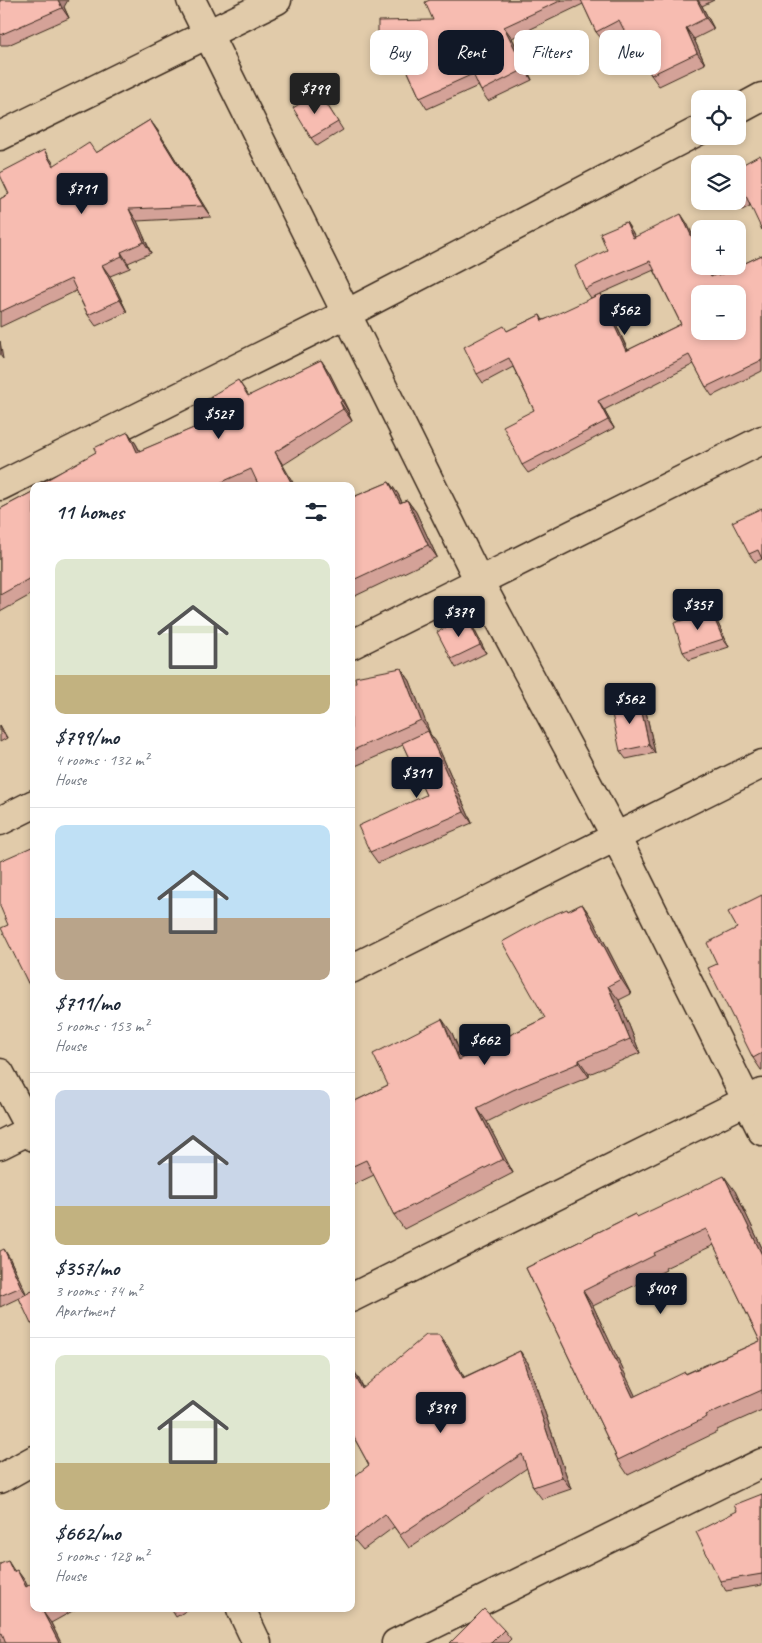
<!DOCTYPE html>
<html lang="en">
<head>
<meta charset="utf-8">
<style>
  body { margin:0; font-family:Caveat,sans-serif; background:#f2f2f3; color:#1f2937; height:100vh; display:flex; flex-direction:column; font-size:19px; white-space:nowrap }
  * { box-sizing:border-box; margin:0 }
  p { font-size:16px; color:#747a83 }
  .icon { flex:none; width:28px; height:28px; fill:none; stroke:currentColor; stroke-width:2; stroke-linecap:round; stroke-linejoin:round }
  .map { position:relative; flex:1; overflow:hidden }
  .sheet { position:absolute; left:30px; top:482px; width:325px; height:1130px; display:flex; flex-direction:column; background:#fff; border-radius:10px; box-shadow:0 2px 8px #0003 }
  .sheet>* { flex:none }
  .hud { position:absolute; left:370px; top:30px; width:316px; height:45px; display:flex; gap:10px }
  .tools { position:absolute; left:691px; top:90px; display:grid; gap:10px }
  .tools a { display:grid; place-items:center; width:55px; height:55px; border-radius:10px; background:#fff; box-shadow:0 2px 8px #0003; font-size:25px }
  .price { position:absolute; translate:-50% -42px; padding:0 11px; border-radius:5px; background:#111827; color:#fff; font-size:16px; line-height:32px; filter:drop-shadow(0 1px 2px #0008) }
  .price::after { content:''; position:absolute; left:50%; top:30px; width:15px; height:11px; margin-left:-8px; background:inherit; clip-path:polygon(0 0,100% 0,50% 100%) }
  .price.active { background:#222; color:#fff }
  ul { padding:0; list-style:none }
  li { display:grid; align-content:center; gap:10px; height:265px; padding:0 25px }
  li+li { border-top:1px solid #e0e1e3 }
  li span { display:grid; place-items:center; height:155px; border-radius:10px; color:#555 }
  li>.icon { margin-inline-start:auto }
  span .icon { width:90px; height:90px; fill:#fffc; stroke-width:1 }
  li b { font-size:21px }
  h2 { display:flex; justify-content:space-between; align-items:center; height:60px; padding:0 25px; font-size:21px }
  .pill { padding:0 18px; border-radius:10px; background:#fff; box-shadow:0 2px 8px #0003; font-size:18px; line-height:45px }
  .pill.active { background:#111827; color:#fff }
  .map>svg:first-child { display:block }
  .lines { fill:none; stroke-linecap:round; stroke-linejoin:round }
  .minor-casing { stroke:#3b2a1e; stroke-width:31 }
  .minor { stroke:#e1cbaa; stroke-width:28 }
  .wall { fill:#d4a298; stroke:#3b2a1e; fill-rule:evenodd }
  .shaded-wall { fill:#ad847c; stroke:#3b2a1e }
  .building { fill:#f7bcb1; stroke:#3b2a1e; fill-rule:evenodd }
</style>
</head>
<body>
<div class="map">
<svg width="762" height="1643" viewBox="0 0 762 1643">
  <rect width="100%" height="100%" fill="#e1cbaa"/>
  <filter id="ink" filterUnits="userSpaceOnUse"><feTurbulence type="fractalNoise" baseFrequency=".02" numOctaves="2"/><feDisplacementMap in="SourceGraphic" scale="10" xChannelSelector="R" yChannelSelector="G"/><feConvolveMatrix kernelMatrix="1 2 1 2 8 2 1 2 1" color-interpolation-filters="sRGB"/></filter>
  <g filter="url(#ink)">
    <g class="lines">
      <g class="minor-casing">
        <g id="minor">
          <polyline points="191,0 479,581 616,837 762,1131"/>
          <polyline points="738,110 762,97"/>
          <polyline points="0,136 277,0"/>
          <polyline points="0,486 346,314 700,130"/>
          <polyline points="351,645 762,440"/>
          <polyline points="0,821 34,804"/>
          <polyline points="351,969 762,764"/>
          <polyline points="0,1073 34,1137"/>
          <polyline points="0,1145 34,1128"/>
          <polyline points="351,1298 762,1093"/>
          <polyline points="0,1479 34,1460"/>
          <polyline points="241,1609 257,1643"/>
          <polyline points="396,1643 762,1463"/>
        </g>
      </g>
      <use href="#minor" class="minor"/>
    </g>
    <g class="wall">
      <polygon points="0,0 64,7 69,18 8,45 0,45"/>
      <polygon points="430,0 714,0 702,6 714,29 694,39 705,64 659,86 651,75 640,52 637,53 630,42 625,32 604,42 596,32 583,4 512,38 532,80 488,101 478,86 427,109 420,98 405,65 386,65 378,55 433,20"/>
      <polygon points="319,92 343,130 317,146 311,138"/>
      <polygon points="150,120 158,131 211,217 137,221 151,253 128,263 130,268 110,276 127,312 96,326 88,315 76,291 0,327 0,199 9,194 44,150 54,166 96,153"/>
      <polygon points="738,167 750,206 742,210 735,201 738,201"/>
      <polygon points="687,223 700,266 708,266 713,276 718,276 762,255 762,371 712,396 706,387 694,364 604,410 614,428 528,473 522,465 534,410 513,367 483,383 477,374 507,331 540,315 543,320 606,303 628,350 681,324 654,270 591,298 585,289 607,250 632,231 635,237"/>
      <polygon points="321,360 329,372 350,414 349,415 352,421 283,465 257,483 249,486 43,486 128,432 136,444 140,451 222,416 238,380 249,396"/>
      <polygon points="389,482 398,494 402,502 407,500 416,512 437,557 351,598 351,498"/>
      <polygon points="34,491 34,593 0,612 0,509"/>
      <polygon points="762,508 762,559 755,562 749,554"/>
      <polygon points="711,611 716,619 729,647 689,660 683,652"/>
      <polygon points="472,625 486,653 456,668 451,659"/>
      <polygon points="401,668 410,681 430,734 436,742 472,823 378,863 370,852 426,795 403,745 351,768 351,684"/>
      <polygon points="639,699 645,707 655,753 626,759 620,751"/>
      <polygon points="0,725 7,738 0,742"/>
      <polygon points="34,846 34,991 28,983 8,925"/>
      <polygon points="762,895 762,1070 761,1070 753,1058 717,964 737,928"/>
      <polygon points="582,904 592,918 631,994 619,1000 640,1053 589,1074 589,1077 523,1104 487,1122 513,1173 404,1229 394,1215 374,1175 351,1186 351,1103 388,1085 452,1033 462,1058 545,1018 568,911"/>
      <path d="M735 1191 762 1248V1410L717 1430V1432L628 1475 618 1460 526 1268 635 1214 638 1217ZM714 1245 760 1341 635 1396 593 1306 666 1270 665 1268Z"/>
      <polygon points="0,1251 9,1257 26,1294 34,1290 34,1327 19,1298 0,1307"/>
      <polygon points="439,1335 448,1347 464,1377 520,1351 528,1363 571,1489 542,1499 533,1487 527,1468 409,1548 394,1527 363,1550 351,1536 351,1481 369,1465 351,1432 351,1365 364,1388"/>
      <polygon points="762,1494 762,1585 726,1591 720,1581 737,1511"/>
      <polygon points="0,1564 15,1571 25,1581 34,1609 76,1609 51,1623 61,1643 0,1643"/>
      <polygon points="171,1609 189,1609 176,1617"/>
      <polygon points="504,1630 511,1639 507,1643 450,1643"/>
    </g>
    <g class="shaded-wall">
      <polygon points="58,0 68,0 64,7 69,18 62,8"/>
      <polygon points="697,0 698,0 702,6 714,29 706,18"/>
      <polygon points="504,27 512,38 532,80 525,69"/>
      <polygon points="686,28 694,39 705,64 697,53"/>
      <polygon points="150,120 158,131 211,217 203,206"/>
      <polygon points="44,150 52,161 61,178 53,166"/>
      <polygon points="129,209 137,221 151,253 144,242"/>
      <polygon points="681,214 687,223 700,250 700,254"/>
      <polygon points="626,222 632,231 639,247 633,238"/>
      <polygon points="121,252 128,263 130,268 122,256"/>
      <polygon points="102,265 110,276 127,312 120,300"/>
      <polygon points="706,266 708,266 717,286 711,277"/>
      <polygon points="600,294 606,303 632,360 626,351"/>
      <polygon points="0,341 3,359 0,355"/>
      <polygon points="321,360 329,372 350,414 342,401"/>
      <polygon points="598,401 604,410 614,428 608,420"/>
      <polygon points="340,402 349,415 352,421 343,409"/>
      <polygon points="128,432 136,444 146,464 137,452"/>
      <polygon points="275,452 283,465 295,486 293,486"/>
      <polygon points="389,482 398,494 408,516 400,503"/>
      <polygon points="407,500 416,512 437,557 428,545"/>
      <polygon points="711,611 716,619 729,647 723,639"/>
      <polygon points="467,617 472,625 486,653 480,645"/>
      <polygon points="401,668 410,681 430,733 421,720"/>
      <polygon points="639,699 645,707 655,753 649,745"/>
      <polygon points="0,725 7,738 0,729"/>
      <polygon points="428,731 436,742 472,823 464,812"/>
      <polygon points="582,904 592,918 631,994 621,979"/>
      <polygon points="608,986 619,1000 640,1053 630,1039"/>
      <polygon points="442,1019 452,1033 469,1074 459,1060"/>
      <polygon points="579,1060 589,1074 589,1077 579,1063"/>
      <polygon points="477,1108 487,1122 513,1173 503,1159"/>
      <polygon points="724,1176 735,1191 762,1248 762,1255"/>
      <polygon points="4,1249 9,1257 27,1295 21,1287"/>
      <polygon points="583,1291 593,1306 643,1412 633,1397"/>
      <polygon points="439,1335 448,1347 471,1390 463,1378"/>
      <polygon points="520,1351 528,1363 571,1489 562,1477"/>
      <polygon points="351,1365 371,1402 362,1389 351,1368"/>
      <polygon points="8,1561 15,1572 13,1572"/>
      <polygon points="17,1570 25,1581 33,1597 26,1587"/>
      <polygon points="43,1612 51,1623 61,1643 59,1643"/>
    </g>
    <g class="building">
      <polygon points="0,0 58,0 62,8 0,35"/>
      <polygon points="430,0 562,0 504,27 525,69 481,91 473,74 420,98 400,54 378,55 378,21 433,20 425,2"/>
      <polygon points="581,0 697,0 706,18 686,28 697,53 651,75 634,40 630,42 619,20 596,32"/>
      <polygon points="319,92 338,122 311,138 293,108"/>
      <polygon points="150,120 203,206 129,209 144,242 121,252 122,256 102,265 120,300 88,315 71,279 0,312 0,199 9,194 0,175 0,173 44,150 53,166 89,143 96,153"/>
      <polygon points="760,155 762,159 762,230 746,196 738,201 738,167"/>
      <path d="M681 214 700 254V266H706L711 277 717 274 718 276 762 255V360L706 387 689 355 598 401 608 420 522 465 503 426 534 410 509 358 477 374 464 347 504 326 507 331 540 315 542 321 600 294 626 351 681 324 650 261 585 289 575 266 607 250 600 233 626 222 633 238ZM700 294H738V331H700Z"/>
      <polygon points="321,360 342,401 340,402 343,409 275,452 293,486 259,486 251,469 213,486 43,486 44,486 43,482 96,452 94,448 128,432 137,452 222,416 211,396 238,380 248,396"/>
      <polygon points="389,482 400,503 407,500 428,545 351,581 351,498"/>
      <polygon points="34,491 34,576 0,595 0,509"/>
      <polygon points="762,508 762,559 758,550 749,554 732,522"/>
      <polygon points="711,611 723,639 683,652 674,623"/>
      <polygon points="467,617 480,645 451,659 437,632"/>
      <polygon points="401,668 421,720 351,751 351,684 356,682 355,677"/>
      <polygon points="639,699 649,745 620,751 610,705"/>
      <polygon points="428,731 464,812 370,852 358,826 426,795 402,743"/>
      <polygon points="34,846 34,981 28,983 1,928 8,925 0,906 0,861"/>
      <polygon points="762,895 762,1053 753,1058 708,968 717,964 707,943 737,928 728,912"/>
      <polygon points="582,904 621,979 608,986 630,1039 579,1060 579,1063 513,1090 477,1108 503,1159 394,1215 366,1160 351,1167 351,1103 388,1085 373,1054 442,1019 459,1060 545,1018 502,942 545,918 567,909 568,911"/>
      <path d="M724 1176 762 1255V1390L706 1415 707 1417 618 1460 526 1268 635 1214 637 1217ZM706 1229 760 1341 686 1374 685 1372 633 1397 583 1291 655 1255 654 1253Z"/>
      <polygon points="4,1249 21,1287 0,1296 0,1251"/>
      <polygon points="34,1290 34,1323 31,1324 19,1298"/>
      <polygon points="426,1335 439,1335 463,1378 520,1351 562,1477 533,1487 522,1454 400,1535 385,1514 354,1538 351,1534 351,1479 369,1465 351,1432 351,1368 362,1389"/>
      <polygon points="762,1494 762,1574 720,1581 696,1532 737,1511 734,1505"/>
      <polygon points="8,1561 13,1572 17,1570 26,1587 34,1582 34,1609 49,1609 43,1612 59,1643 6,1643 2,1633 0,1634 0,1564"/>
      <polygon points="484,1609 504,1630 491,1643 450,1643"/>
    </g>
  </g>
</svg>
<div class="tools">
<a><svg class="icon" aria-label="locate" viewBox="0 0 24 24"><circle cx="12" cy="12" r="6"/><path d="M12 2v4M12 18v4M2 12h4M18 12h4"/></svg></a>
<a><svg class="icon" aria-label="layers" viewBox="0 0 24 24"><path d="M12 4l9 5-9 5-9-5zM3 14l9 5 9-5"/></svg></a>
<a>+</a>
<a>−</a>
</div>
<b class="price active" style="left:315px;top:115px">$799</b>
<b class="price" style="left:82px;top:215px">$711</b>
<b class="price" style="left:625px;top:336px">$562</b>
<b class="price" style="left:219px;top:440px">$527</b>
<b class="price" style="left:698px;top:631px">$357</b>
<b class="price" style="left:459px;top:638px">$379</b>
<b class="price" style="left:630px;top:725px">$562</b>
<b class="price" style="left:417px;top:799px">$311</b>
<b class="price" style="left:485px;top:1066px">$662</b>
<b class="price" style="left:661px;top:1315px">$409</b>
<b class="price" style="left:441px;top:1434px">$399</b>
<div class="hud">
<a class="pill">Buy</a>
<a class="pill active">Rent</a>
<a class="pill">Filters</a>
<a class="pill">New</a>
</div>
<section class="sheet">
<h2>11 homes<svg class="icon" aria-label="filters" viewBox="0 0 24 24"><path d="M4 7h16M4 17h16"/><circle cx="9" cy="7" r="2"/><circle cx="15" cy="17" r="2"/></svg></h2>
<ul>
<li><span style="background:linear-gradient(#dfe7d0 75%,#c2b280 0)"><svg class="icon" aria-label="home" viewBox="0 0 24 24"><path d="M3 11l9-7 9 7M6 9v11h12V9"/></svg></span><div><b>$799/mo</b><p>4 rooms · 132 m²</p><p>House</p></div></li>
<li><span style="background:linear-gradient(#bfe0f5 60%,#b9a48a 0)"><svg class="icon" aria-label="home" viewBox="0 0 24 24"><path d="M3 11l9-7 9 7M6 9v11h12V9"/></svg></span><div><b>$711/mo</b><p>5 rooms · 153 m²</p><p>House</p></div></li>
<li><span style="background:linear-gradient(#c9d6e8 75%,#c2b280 0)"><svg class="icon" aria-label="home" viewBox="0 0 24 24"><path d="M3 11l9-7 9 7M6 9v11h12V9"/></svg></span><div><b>$357/mo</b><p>3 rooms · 74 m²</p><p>Apartment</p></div></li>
<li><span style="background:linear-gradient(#dfe7d0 70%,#c2b280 0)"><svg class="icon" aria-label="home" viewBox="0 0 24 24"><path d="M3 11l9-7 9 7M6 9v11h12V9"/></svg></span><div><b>$662/mo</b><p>5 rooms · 128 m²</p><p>House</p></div></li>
</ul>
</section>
</div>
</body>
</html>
